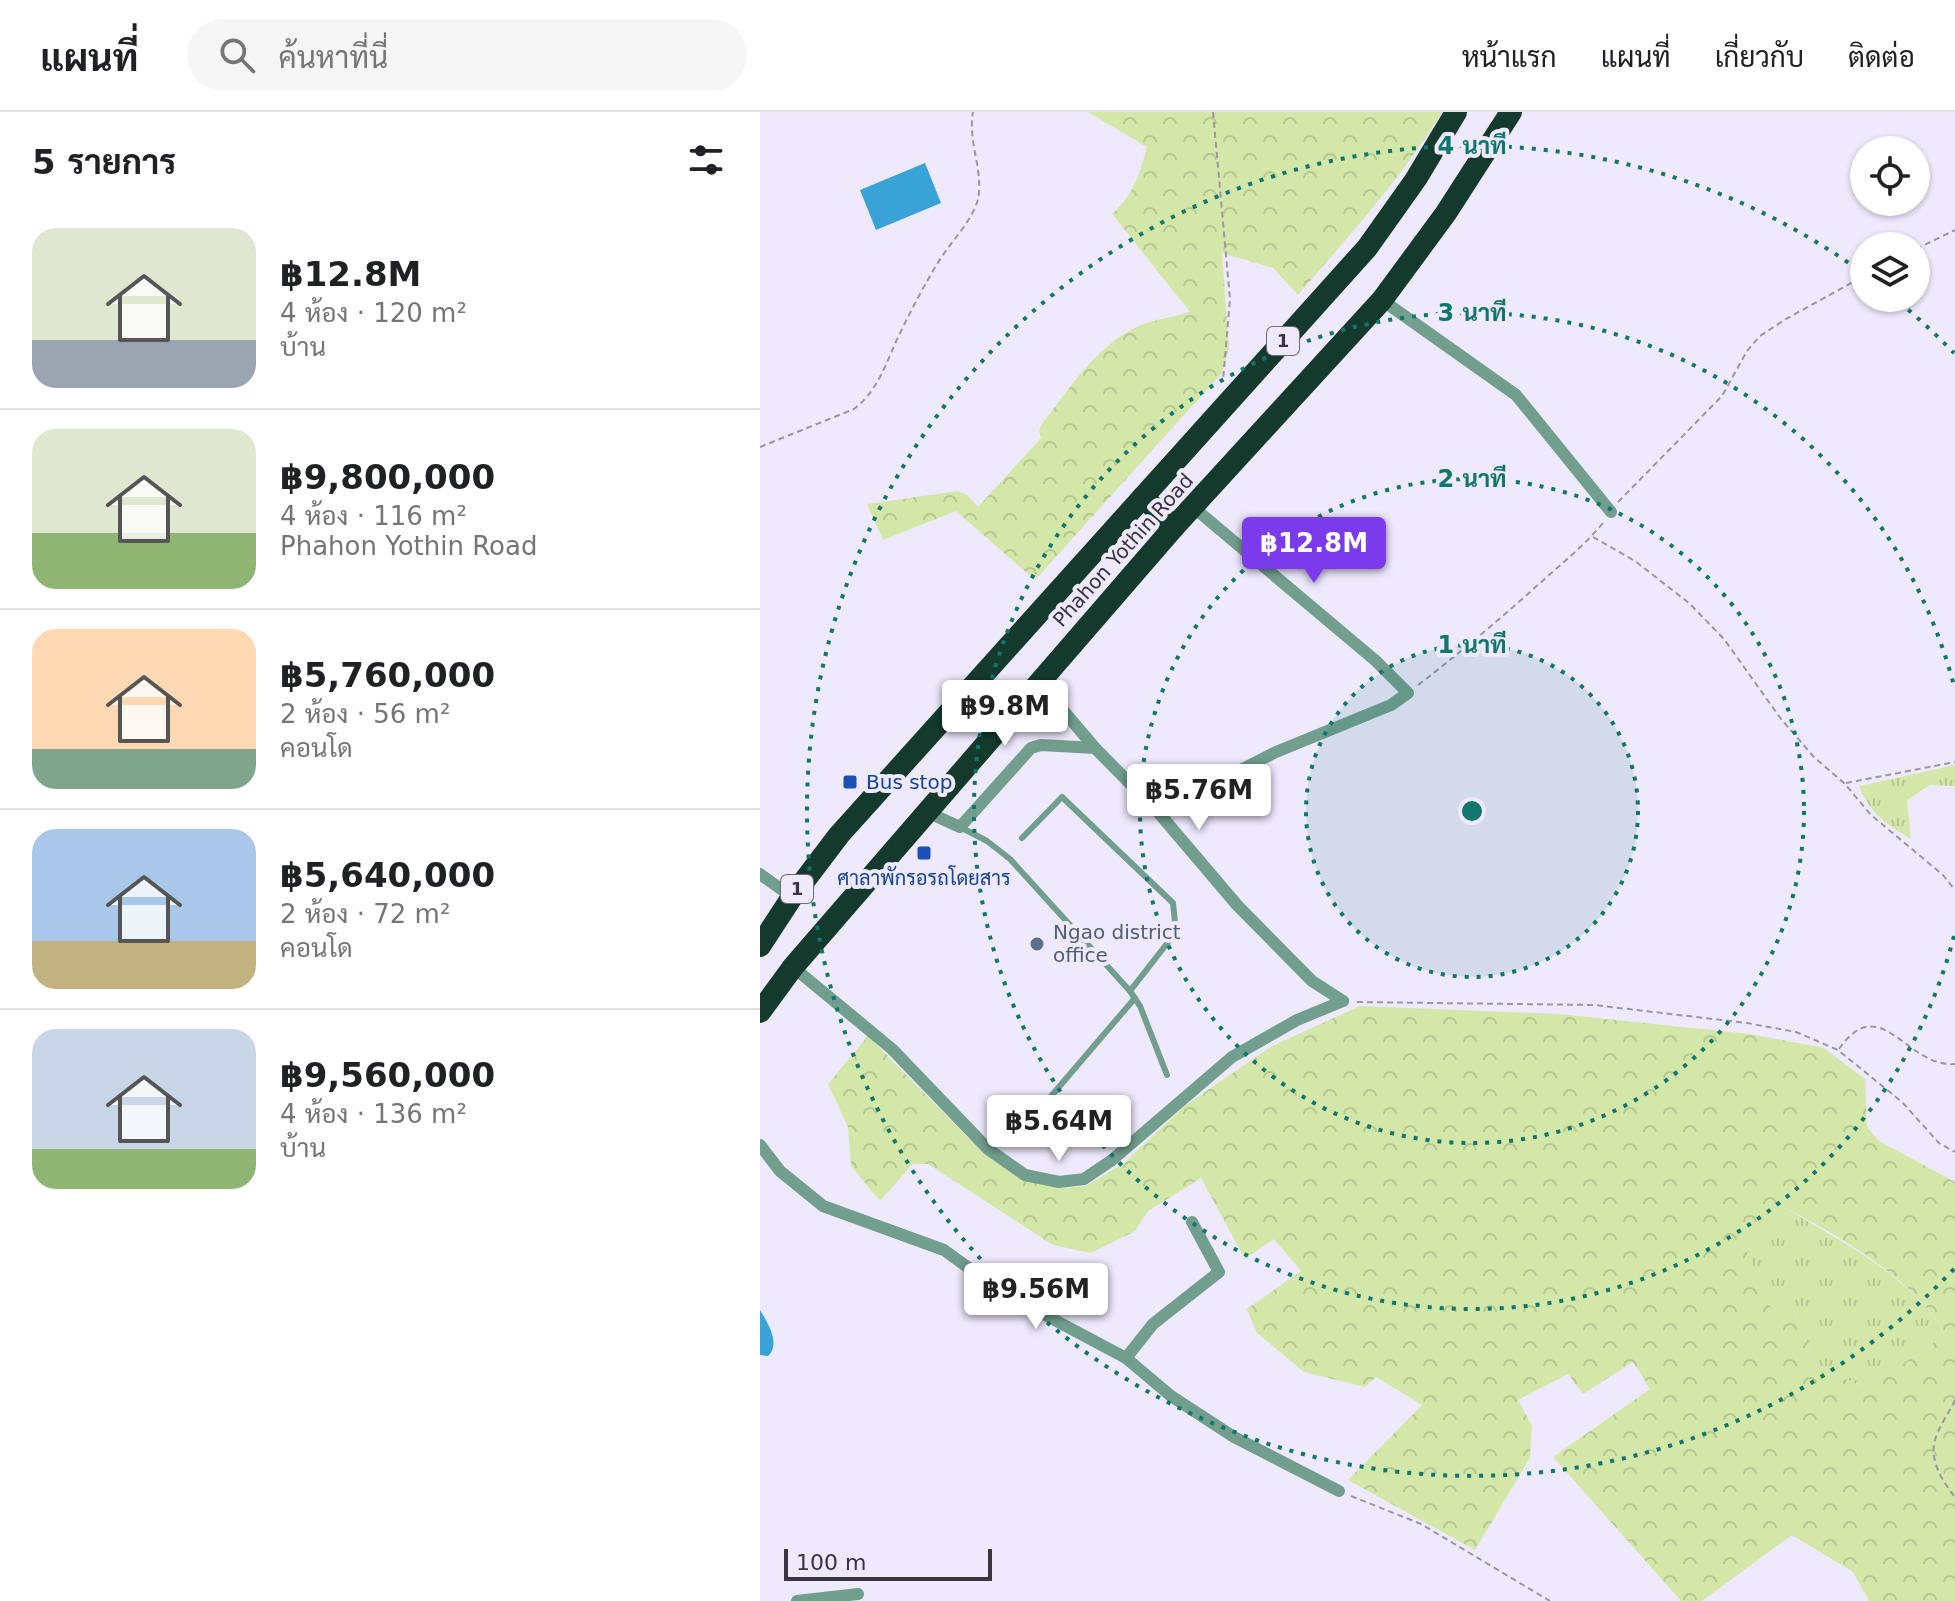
<!DOCTYPE html>
<html lang="th">
<head>
<meta charset="utf-8">
<style>
  body { margin:0; font-family:"DejaVu Sans",Sarabun,sans-serif; background:#f6f6f6; color:#202124; height:100vh; display:flex; flex-direction:column; font-size:30px; white-space:nowrap }
  * { box-sizing:border-box; margin:0 }
  p { font-size:26px; color:#757577 }
  .icon { flex:none; width:44px; height:44px; fill:none; stroke:currentColor; stroke-width:2; stroke-linecap:round; stroke-linejoin:round }
  .map { position:relative; flex:1; overflow:hidden }
  .details { display:flex; flex-direction:column; background:#fff; width:760px }
  .details>* { flex:none }
  .tools { position:absolute; left:1090px; top:24px; display:grid; gap:16px }
  .tools a { display:grid; place-items:center; width:80px; height:80px; border-radius:50%; background:#fff; box-shadow:0 2px 6px #0004; font-size:40px }
  .scale { position:absolute; left:24px; bottom:20px; width:208px; box-sizing:border-box; padding-left:8px; border:4px solid #383541; border-top:0; font-size:22px; line-height:28px; white-space:nowrap; color:#383541; -webkit-text-stroke:6px #eee9fd; paint-order:stroke }
  .price { position:absolute; translate:-50% -68px; padding:0 18px; border-radius:8px; background:#fff; color:#222; font-size:26px; line-height:52px; filter:drop-shadow(0 2px 4px #0008) }
  .price::after { content:''; position:absolute; left:50%; top:48px; width:24px; height:18px; margin-left:-12px; background:inherit; clip-path:polygon(0 0,100% 0,50% 100%) }
  .price.selected { background:#7c3aed; color:#fff }
  ul { padding:0; list-style:none }
  li { display:flex; align-items:center; gap:24px; height:200px; padding:0 32px }
  li+li { border-top:2px solid #e0e0e0 }
  li span { display:grid; place-items:center; flex:none; width:224px; height:160px; border-radius:24px; color:#555 }
  li>.icon { margin-inline-start:auto }
  span .icon { width:96px; height:96px; fill:#fffc; stroke-width:1 }
  li b { font-size:34px }
  h2 { display:flex; justify-content:space-between; align-items:center; height:96px; padding:0 32px; font-size:34px }
  header { display:flex; align-items:center; gap:48px; box-sizing:border-box; height:112px; padding:0 40px; background:#fff; border-bottom:2px solid #e0e0e0 }
  header strong { font-size:38px }
  nav { display:flex; gap:44px; margin-inline-start:auto; font-size:28px }
  .search { width:560px; height:72px; background:#f6f6f6; display:flex; align-items:center; gap:20px; box-sizing:border-box; padding:0 28px; border-radius:44px; color:#757577; font-size:30px }
  main { display:flex; flex:1; min-height:0 }
  .map>svg:first-child { display:block }
  .grass { fill:url(#grass-tufts) }
  .forest { fill:url(#forest-crowns); fill-rule:evenodd }
  .water { fill:#39a3d8 }
  .lines { fill:none; stroke-linecap:round; stroke-linejoin:round }
  .path { stroke:#9a96a6; stroke-width:2; stroke-dasharray:6 4; stroke-linecap:butt }
  .lane { stroke:#719e8d; stroke-width:6 }
  .street { stroke:#719e8d; stroke-width:12 }
  .highway { stroke:#143a2d; stroke-width:22 }
  .ring { fill:none; stroke:#0f766e; stroke-width:4; stroke-dasharray:4 8 }
  .transit-dot { fill:#1a4fb4; stroke:#eee9fd; stroke-width:3 }
  .service-dot { fill:#5c6f8a; stroke:#eee9fd; stroke-width:3 }
  .labels { text-anchor:middle; stroke-width:8; stroke-linejoin:round; paint-order:stroke }
  .shield { fill:#eee9fd; stroke:#6f6b79; stroke-width:2 }
  .shield-label { font-size:18px; font-weight:bold; fill:#383541 }
  .street-label { font-size:20px; fill:#383541; stroke:#eee9fd }
  .transit-label { font-size:20px; fill:#164399; stroke:#eee9fd; text-anchor:start }
  .service-label { font-size:20px; fill:#4e5e75; stroke:#eee9fd; text-anchor:start }
  .centre { fill:#0f766e; stroke:#eee9fd; stroke-width:4 }
  .ring-label { font-size:24px; text-anchor:middle; font-weight:bold; fill:#0f766e; stroke:#eee9fd; stroke-width:8; stroke-linejoin:round; paint-order:stroke }
</style>
</head>
<body>
<header>
<strong>แผนที่</strong>
<div class="search"><svg class="icon" aria-label="search" viewBox="0 0 24 24"><circle cx="10" cy="10" r="6"/><path d="M15 15l6 6"/></svg>ค้นหาที่นี่</div>
<nav><a>หน้าแรก</a><a>แผนที่</a><a>เกี่ยวกับ</a><a>ติดต่อ</a></nav>
</header>
<main>
<section class="details">
<h2>5 รายการ<svg class="icon" aria-label="filters" viewBox="0 0 24 24"><path d="M4 7h16M4 17h16"/><circle cx="9" cy="7" r="2"/><circle cx="15" cy="17" r="2"/></svg></h2>
<ul>
<li><span style="background:linear-gradient(#dfe7d0 70%,#9aa5b1 0)"><svg class="icon" aria-label="home" viewBox="0 0 24 24"><path d="M3 11l9-7 9 7M6 9v11h12V9"/></svg></span><div><b>฿12.8M</b><p>4 ห้อง · 120 m²</p><p>บ้าน</p></div></li>
<li><span style="background:linear-gradient(#dfe7d0 65%,#8fb573 0)"><svg class="icon" aria-label="home" viewBox="0 0 24 24"><path d="M3 11l9-7 9 7M6 9v11h12V9"/></svg></span><div><b>฿9,800,000</b><p>4 ห้อง · 116 m²</p><p>Phahon Yothin Road</p></div></li>
<li><span style="background:linear-gradient(#ffd9b3 75%,#7fa58c 0)"><svg class="icon" aria-label="home" viewBox="0 0 24 24"><path d="M3 11l9-7 9 7M6 9v11h12V9"/></svg></span><div><b>฿5,760,000</b><p>2 ห้อง · 56 m²</p><p>คอนโด</p></div></li>
<li><span style="background:linear-gradient(#a9c7e8 70%,#c2b280 0)"><svg class="icon" aria-label="home" viewBox="0 0 24 24"><path d="M3 11l9-7 9 7M6 9v11h12V9"/></svg></span><div><b>฿5,640,000</b><p>2 ห้อง · 72 m²</p><p>คอนโด</p></div></li>
<li><span style="background:linear-gradient(#c9d6e8 75%,#8fb573 0)"><svg class="icon" aria-label="home" viewBox="0 0 24 24"><path d="M3 11l9-7 9 7M6 9v11h12V9"/></svg></span><div><b>฿9,560,000</b><p>4 ห้อง · 136 m²</p><p>บ้าน</p></div></li>
</ul>
</section>
<div class="map">
<svg width="1195" height="1489" viewBox="0 0 1195 1489">
  <defs>
    <pattern id="grass-tufts" width="24" height="20" patternUnits="userSpaceOnUse" patternTransform="scale(2)"><rect width="24" height="20" fill="#d3e7a8"/><path d="M3 7l-1-3M5 7V3M7 7l1-3M15 17l-1-3M17 17v-4M19 17l1-3" fill="none" stroke="#b6c792"/></pattern>
    <pattern id="forest-crowns" width="20" height="18" patternUnits="userSpaceOnUse" patternTransform="scale(2)"><rect width="20" height="18" fill="#d3e7a8"/><path d="M2 6a3 3 0 1 1 6 0M12 15a3 3 0 1 1 6 0" fill="none" stroke="#b6c792"/></pattern>
  </defs>
  <rect width="100%" height="100%" fill="#eee9fd"/>
  <g class="grass">
    <path d="M1195 653V674L1170 673 1147 688 1151 727C1125 711 1111 703 1099 674Z"/>
    <path d="M1025 1096C1084 1131 1141 1159 1183 1216L1170 1236 1101 1274 1057 1253 1034 1200 1014 1203 986 1140Z"/>
  </g>
  <g class="forest">
    <path d="M328 0H682C641 67 589 124 538 183L513 156 462 141 469 236 462 261 275 468 196 399 123 428 107 392 198 379 207 383 218 395 281 326 279 319 281 313C310 276 337 232 381 213 396 207 414 205 430 200L352 102C373 84 380 61 387 35Z"/>
    <path d="M600 894 799 902 990 922 1064 936 1105 967 1107 1015 1119 1029 1195 1070V1489H1109L1093 1460 1032 1423 942 1489H921L793 1345 890 1277 873 1250 823 1282 808 1262 758 1288 772 1314 770 1346 715 1438 588 1368 662 1293 616 1265 605 1275 544 1260 496 1220 487 1197 541 1159 514 1127 485 1147 441 1066 388 1099 375 1119 331 1141 293 1133 168 1052H153L120 1089 91 1054 88 1015 68 972 108 924 224 1042 263 1068 299 1076 326 1074 364 1051 426 993 512 934ZM1025 1096C1084 1126 1144 1162 1183 1216L1170 1236 1101 1274 1057 1253 1034 1200 1014 1202 987 1141Z"/>
  </g>
  <g class="water">
    <polygon points="165,51 181,91 116,118 100,78"/>
    <path d="M0 1198C8 1211 21 1232 8 1244L0 1243Z"/>
  </g>
  <g class="lines">
    <g class="path">
      <polyline points="453,0 470,187 463,269"/>
      <polyline points="1156,137 1195,118"/>
      <path d="M0 335 94 297C120 277 127 247 141 219 154 193 167 167 183 143 195 125 218 102 219 80 221 52 208 28 213 0"/>
      <polyline points="858,390 962,284 987,239 1000,224 1026,207 1104,164"/>
      <polyline points="833,425 875,449 929,491 964,527 1021,607 1054,645 1085,672 1111,703 1183,763 1195,778"/>
      <path d="M658 573C700 541 740 507 779 472 801 452 824 434 843 411"/>
      <polyline points="1086,671 1195,650"/>
      <polyline points="597,890 834,893 987,911 1036,920 1078,938 1142,990 1179,1031 1195,1040"/>
      <path d="M1079 937C1121 877 1146 956 1195 952"/>
      <path d="M1195 1288C1189 1301 1179 1314 1175 1328 1169 1349 1183 1370 1195 1385"/>
      <polyline points="591,1384 661,1412 790,1489"/>
    </g>
    <g class="lane">
      <polyline points="200,715 227,729 250,747 370,879 380,894 407,963"/>
      <polyline points="262,726 302,685 413,791 416,820 370,879"/>
      <polyline points="263,1017 375,886"/>
    </g>
    <g class="street">
      <polyline points="622,188 756,283 851,400"/>
      <polyline points="279,570 335,636 398,700 477,793 552,869 583,889"/>
      <polyline points="167,700 200,715 271,636 281,633 335,636"/>
      <polyline points="398,700 516,640 631,593 648,581 616,549 433,395"/>
      <polyline points="0,762 32,785"/>
      <polyline points="33,855 132,937 228,1037 265,1063 299,1070 324,1067 352,1048 472,945 537,908 583,889"/>
      <polyline points="0,1033 20,1059 63,1094 184,1138 242,1180 366,1246 411,1284 474,1325 579,1379"/>
      <polyline points="366,1246 393,1212 459,1160 432,1110"/>
      <polyline points="37,1489 98,1482"/>
    </g>
    <g class="highway">
      <polyline points="383,385 414,415"/>
      <polyline points="0,834 32,785 79,723 607,136 656,67 696,0"/>
      <polyline points="0,900 33,855 414,415 622,188 686,101 751,0"/>
    </g>
  </g>
  <circle cx="712" cy="699" r="166" fill="#0f766e" fill-opacity=".12"/>
  <g class="ring">
    <circle cx="712" cy="699" r="166"/>
    <circle cx="712" cy="699" r="332"/>
    <path d="M1194 824A498 498 0 1 1 1194 574"/>
    <path d="M1194 1157A665 665 0 1 1 1103 161M1139 190A665 665 0 0 1 1194 241"/>
  </g>
  <g class="transit-dot">
    <rect x="82" y="662" width="16" height="16" rx="4"/>
    <rect x="156" y="733" width="16" height="16" rx="4"/>
  </g>
  <circle class="service-dot" cx="277" cy="832" r="8"/>
  <g class="labels">
    <g class="shield">
      <rect x="507" y="215" width="32" height="28" rx="6"/>
      <rect x="21" y="763" width="32" height="28" rx="6"/>
    </g>
    <g class="shield-label">
      <text x="523" y="235">1</text>
      <text x="37" y="783">1</text>
    </g>
    <g class="street-label">
      <text transform="translate(363 438) rotate(-48)" y="7">Phahon Yothin Road</text>
    </g>
    <g class="transit-label">
      <text x="106" y="677">Bus stop</text>
      <text x="164" y="773" text-anchor="middle">ศาลาพักรอรถโดยสาร</text>
    </g>
    <g class="service-label">
      <text x="293" y="827">Ngao district<tspan x="293" dy="23">office</tspan></text>
    </g>
  </g>
  <circle cx="712" cy="699" r="12" class="centre"/>
  <g class="ring-label">
    <text x="712" y="42">4 นาที</text>
    <text x="712" y="209">3 นาที</text>
    <text x="712" y="375">2 นาที</text>
    <text x="712" y="541">1 นาที</text>
  </g>
</svg>
<div class="tools">
<a><svg class="icon" aria-label="locate" viewBox="0 0 24 24"><circle cx="12" cy="12" r="6"/><path d="M12 2v4M12 18v4M2 12h4M18 12h4"/></svg></a>
<a><svg class="icon" aria-label="layers" viewBox="0 0 24 24"><path d="M12 4l9 5-9 5-9-5zM3 14l9 5 9-5"/></svg></a>
</div>
<div class="scale">100 m</div>
<b class="price selected" style="left:554px;top:473px">฿12.8M</b>
<b class="price" style="left:245px;top:636px">฿9.8M</b>
<b class="price" style="left:439px;top:720px">฿5.76M</b>
<b class="price" style="left:299px;top:1051px">฿5.64M</b>
<b class="price" style="left:276px;top:1219px">฿9.56M</b>
</div>
</main>
</body>
</html>
